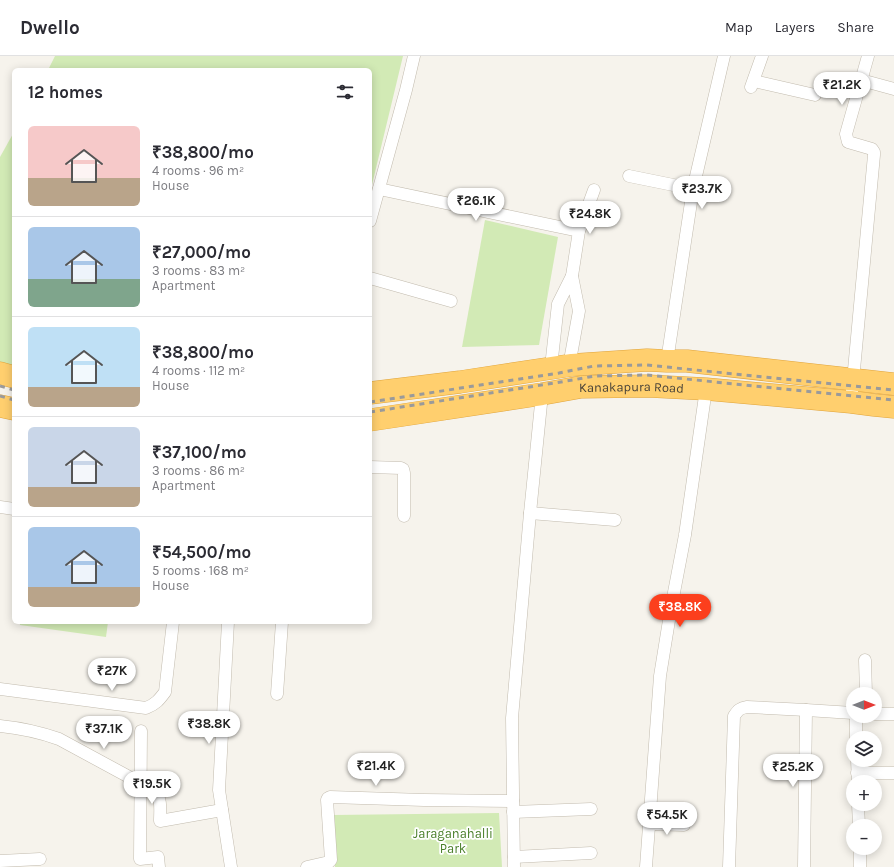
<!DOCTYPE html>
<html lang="en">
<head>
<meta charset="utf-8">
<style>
  body { margin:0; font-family:Karla,sans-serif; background:#f2f2f3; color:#2b2b33; height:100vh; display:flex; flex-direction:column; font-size:15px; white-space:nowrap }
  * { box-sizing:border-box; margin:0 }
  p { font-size:13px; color:#7c7c81 }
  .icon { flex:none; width:22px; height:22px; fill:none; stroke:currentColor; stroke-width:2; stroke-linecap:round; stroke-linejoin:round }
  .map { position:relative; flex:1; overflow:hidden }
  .side { position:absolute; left:12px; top:12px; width:360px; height:556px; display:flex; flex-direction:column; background:#fff; border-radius:6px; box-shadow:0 2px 10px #0003 }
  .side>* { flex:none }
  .needle { width:26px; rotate:90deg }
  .buttons { position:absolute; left:846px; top:631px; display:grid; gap:8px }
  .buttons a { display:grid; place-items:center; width:36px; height:36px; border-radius:50%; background:#fff; box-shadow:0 2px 10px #0003; font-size:20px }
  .price { position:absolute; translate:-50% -34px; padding:0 9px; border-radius:14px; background:#fff; color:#222; font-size:13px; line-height:26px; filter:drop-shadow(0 1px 2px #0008) }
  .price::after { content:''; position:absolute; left:50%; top:24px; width:12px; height:9px; margin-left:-6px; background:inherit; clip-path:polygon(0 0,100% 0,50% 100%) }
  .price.active { background:#fc3f1d; color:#fff }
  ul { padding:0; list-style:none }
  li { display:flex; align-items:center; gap:12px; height:100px; padding:0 16px }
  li+li { border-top:1px solid #e1e1e2 }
  li span { display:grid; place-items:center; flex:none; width:112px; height:80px; border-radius:6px; color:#555 }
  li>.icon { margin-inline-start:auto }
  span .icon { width:48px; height:48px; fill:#fffc; stroke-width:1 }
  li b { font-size:17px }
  h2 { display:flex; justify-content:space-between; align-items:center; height:48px; padding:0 16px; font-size:17px }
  header { display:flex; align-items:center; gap:24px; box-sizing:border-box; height:56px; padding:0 20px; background:#fff; border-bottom:1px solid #e1e1e2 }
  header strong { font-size:19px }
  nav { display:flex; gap:22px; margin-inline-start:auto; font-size:14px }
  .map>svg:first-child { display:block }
  .green { fill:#d2eab5 }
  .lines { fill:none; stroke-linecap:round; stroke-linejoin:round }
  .street-casing { stroke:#c2bbae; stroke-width:13 }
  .highway-casing { stroke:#e0a43c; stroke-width:23 }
  .street { stroke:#fff; stroke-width:12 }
  .highway { stroke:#ffcf6e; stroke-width:22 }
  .rail { stroke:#9a9a9a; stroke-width:3; stroke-dasharray:5 5; stroke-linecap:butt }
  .labels { text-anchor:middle; stroke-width:3.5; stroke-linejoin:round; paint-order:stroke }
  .street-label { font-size:13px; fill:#4b4439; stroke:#fff }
  .park-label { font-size:13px; fill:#4a7f2a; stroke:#fff }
</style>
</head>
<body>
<header>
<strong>Dwello</strong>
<nav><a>Map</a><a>Layers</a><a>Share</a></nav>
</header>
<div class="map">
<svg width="894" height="811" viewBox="0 0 894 811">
  <rect width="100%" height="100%" fill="#f6f3ec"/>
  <g class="green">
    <polygon points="55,0 403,0 370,137 370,14 48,14"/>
    <polygon points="14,76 14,310 0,306 0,101"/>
    <polygon points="485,164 558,181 539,289 462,291"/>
    <polygon points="20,566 108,566 106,581 20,569"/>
    <polygon points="499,757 502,811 335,811 333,759"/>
  </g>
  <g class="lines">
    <g class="street-casing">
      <g id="street">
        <polyline points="861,24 894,33"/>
        <polyline points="754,25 815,39"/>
        <polyline points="751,31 762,0"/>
        <polyline points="629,120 693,133"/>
        <polyline points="379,133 579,175"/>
        <polyline points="370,165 406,34 414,0"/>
        <polyline points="572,220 579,175 594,134"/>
        <polyline points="370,222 451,245"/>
        <polyline points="667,305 693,133 724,0"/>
        <polyline points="552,312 552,302 558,248 572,220 579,255 571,299 572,309"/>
        <polyline points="851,346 874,99 874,96 872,93 848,86 846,78 868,0"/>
        <polyline points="370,411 401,412 403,413 404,417 404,460"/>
        <polyline points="0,451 14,453"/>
        <polyline points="530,457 615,464"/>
        <polyline points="228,566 219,734 231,811"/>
        <polyline points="865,604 866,638"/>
        <path d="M0 633 146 652C156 648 159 644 165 636L173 566"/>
        <polyline points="277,638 282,566"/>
        <polyline points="875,658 894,658"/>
        <polyline points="856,660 856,682"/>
        <path d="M0 670C20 672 39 676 59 683L155 735C162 743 160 755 160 765L222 754"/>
        <polyline points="141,675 140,803 158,801 159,811"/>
        <polyline points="857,704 858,726"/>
        <polyline points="857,717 894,717"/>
        <polyline points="858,748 859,770"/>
        <polyline points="513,756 591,753"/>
        <polyline points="649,768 684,769"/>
        <polyline points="860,792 860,811"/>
        <polyline points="514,801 591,797"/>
        <polyline points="0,805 40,803"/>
        <polyline points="307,811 329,806 331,804 327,744 328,742 330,741 424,744 513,745"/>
        <polyline points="514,811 512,662 530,457 542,338"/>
        <polyline points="646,811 660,620 671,552 685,479 706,333"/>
        <path d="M729 811 734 660C738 654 740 652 747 651L806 654 853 657"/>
        <polyline points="804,811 806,654"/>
      </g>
    </g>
    <g class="highway-casing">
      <g id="highway">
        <polyline points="0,317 14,321"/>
        <polyline points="370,337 460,326 572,309 647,304 667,305 687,305 894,328"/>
        <polyline points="0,350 14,353"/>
        <path id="s1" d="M370 364 542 338 581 331 648 330 706 333 851 346 874 349 894 351"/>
      </g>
    </g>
    <use href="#street" class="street"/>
    <use href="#highway" class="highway"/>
    <g class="rail">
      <polyline points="0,330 14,334"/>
      <polyline points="0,340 14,344"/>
      <polyline points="370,346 559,317 594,310 646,309 894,334"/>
      <polyline points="370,356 561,326 595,320 646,319 894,344"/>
    </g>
  </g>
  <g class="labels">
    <g class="street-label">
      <text dy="5" stroke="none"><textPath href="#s1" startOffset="264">Kanakapura Road</textPath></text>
    </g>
    <g class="park-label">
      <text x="453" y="782">Jaraganahalli<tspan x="453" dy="15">Park</tspan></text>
    </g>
  </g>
</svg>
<div class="buttons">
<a><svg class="needle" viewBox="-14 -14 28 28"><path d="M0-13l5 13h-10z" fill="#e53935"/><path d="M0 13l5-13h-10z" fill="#7c7c81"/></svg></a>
<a><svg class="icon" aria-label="layers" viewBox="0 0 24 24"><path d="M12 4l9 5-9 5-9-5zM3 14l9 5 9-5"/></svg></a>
<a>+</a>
<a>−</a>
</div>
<b class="price" style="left:842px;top:50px">₹21.2K</b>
<b class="price" style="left:702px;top:154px">₹23.7K</b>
<b class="price" style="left:476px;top:166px">₹26.1K</b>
<b class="price" style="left:590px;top:179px">₹24.8K</b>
<b class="price active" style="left:680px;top:572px">₹38.8K</b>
<b class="price" style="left:112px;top:636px">₹27K</b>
<b class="price" style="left:209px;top:689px">₹38.8K</b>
<b class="price" style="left:104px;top:694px">₹37.1K</b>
<b class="price" style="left:376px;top:731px">₹21.4K</b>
<b class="price" style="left:793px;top:732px">₹25.2K</b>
<b class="price" style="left:152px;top:749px">₹19.5K</b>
<b class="price" style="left:667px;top:780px">₹54.5K</b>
<section class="side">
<h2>12 homes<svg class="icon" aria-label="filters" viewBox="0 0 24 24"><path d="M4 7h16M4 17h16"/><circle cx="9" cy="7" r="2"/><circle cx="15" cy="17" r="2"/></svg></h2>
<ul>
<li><span style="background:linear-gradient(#f6c9c9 65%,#b9a48a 0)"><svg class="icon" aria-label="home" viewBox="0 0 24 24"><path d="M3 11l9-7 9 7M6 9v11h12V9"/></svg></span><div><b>₹38,800/mo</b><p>4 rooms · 96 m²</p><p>House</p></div></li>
<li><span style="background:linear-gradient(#a9c7e8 65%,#7fa58c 0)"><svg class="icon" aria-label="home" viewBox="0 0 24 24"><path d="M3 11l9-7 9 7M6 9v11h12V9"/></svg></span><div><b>₹27,000/mo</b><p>3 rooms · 83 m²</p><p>Apartment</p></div></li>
<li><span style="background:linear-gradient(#bfe0f5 75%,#b9a48a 0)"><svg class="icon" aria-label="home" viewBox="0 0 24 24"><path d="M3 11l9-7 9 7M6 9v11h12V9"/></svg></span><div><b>₹38,800/mo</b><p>4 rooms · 112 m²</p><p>House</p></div></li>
<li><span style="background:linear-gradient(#c9d6e8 75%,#b9a48a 0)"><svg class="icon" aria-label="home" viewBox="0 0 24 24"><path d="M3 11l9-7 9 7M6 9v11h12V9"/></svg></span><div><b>₹37,100/mo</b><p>3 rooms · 86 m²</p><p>Apartment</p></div></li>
<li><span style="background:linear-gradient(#a9c7e8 75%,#b9a48a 0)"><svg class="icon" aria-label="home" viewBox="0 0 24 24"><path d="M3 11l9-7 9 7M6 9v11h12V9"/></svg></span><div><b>₹54,500/mo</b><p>5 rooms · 168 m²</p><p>House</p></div></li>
</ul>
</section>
</div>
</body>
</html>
